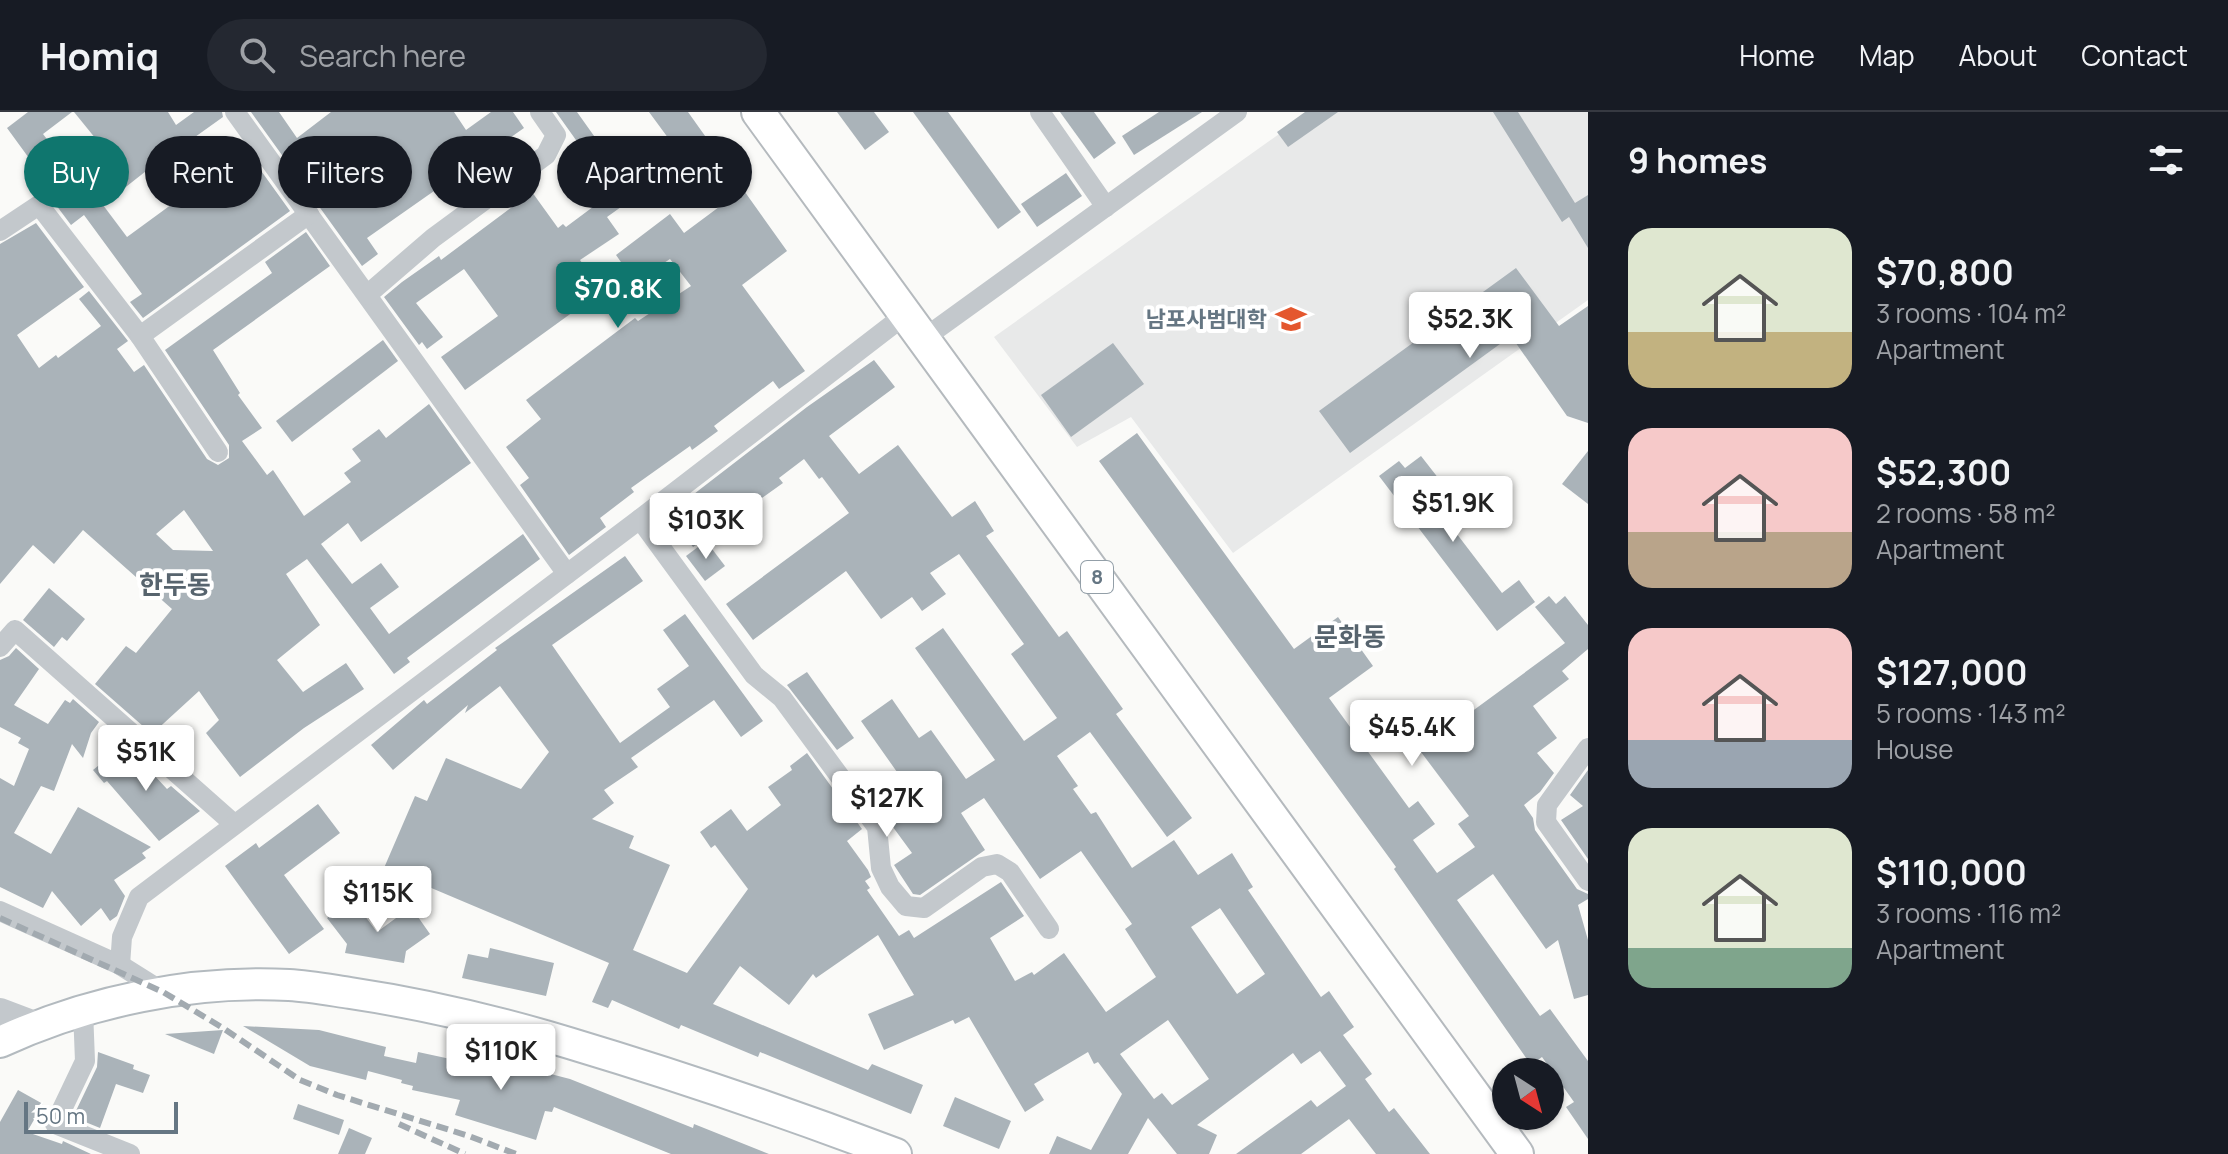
<!DOCTYPE html>
<html lang="en">
<head>
<meta charset="utf-8">
<style>
  body { margin:0; font-family:Manrope,"Noto Sans KR",sans-serif; background:#242831; color:#f1f3f6; height:100vh; display:flex; flex-direction:column; font-size:30px; white-space:nowrap }
  * { box-sizing:border-box; margin:0 }
  p { font-size:26px; color:#9ea1a6 }
  .icon { flex:none; width:44px; height:44px; fill:none; stroke:currentColor; stroke-width:2; stroke-linecap:round; stroke-linejoin:round }
  .map { position:relative; flex:1; overflow:hidden }
  .side { display:flex; flex-direction:column; background:#171b24; width:640px }
  .side>* { flex:none }
  .top-card { position:absolute; left:24px; top:24px; width:760px; height:72px; display:flex; gap:16px }
  .needle { width:52px; rotate:144deg }
  .fabs { position:absolute; left:1492px; top:946px; display:grid; gap:16px }
  .fabs a { display:grid; place-items:center; width:72px; height:72px; border-radius:50%; background:#171b24; box-shadow:0 2px 6px #0004; font-size:40px }
  .scale { position:absolute; left:24px; bottom:20px; width:154px; box-sizing:border-box; padding-left:8px; border:4px solid #657683; border-top:0; font-size:22px; line-height:28px; white-space:nowrap; color:#657683; -webkit-text-stroke:6px #fff; paint-order:stroke }
  .price { position:absolute; translate:-50% -68px; padding:0 18px; border-radius:8px; background:#fff; color:#222; font-size:26px; line-height:52px; filter:drop-shadow(0 2px 4px #0008) }
  .price::after { content:''; position:absolute; left:50%; top:48px; width:24px; height:18px; margin-left:-12px; background:inherit; clip-path:polygon(0 0,100% 0,50% 100%) }
  .price.on { background:#0f766e; color:#fff }
  ul { padding:0; list-style:none }
  li { display:flex; align-items:center; gap:24px; height:200px; padding:0 40px }
  li span { display:grid; place-items:center; flex:none; width:224px; height:160px; border-radius:24px; color:#555 }
  li>.icon { margin-inline-start:auto }
  span .icon { width:96px; height:96px; fill:#fffc; stroke-width:1 }
  li b { font-size:34px }
  h2 { display:flex; justify-content:space-between; align-items:center; height:96px; padding:0 40px; font-size:34px }
  .chip { padding:0 28px; border-radius:36px; background:#171b24; box-shadow:0 2px 6px #0004; font-size:28px; line-height:72px }
  .chip.on { background:#0f766e; color:#fff }
  header { display:flex; align-items:center; gap:48px; box-sizing:border-box; height:112px; padding:0 40px; background:#171b24; border-bottom:2px solid #363941 }
  header strong { font-size:38px }
  nav { display:flex; gap:44px; margin-inline-start:auto; font-size:28px }
  .search { width:560px; height:72px; background:#242831; display:flex; align-items:center; gap:20px; box-sizing:border-box; padding:0 28px; border-radius:44px; color:#9ea1a6; font-size:30px }
  main { display:flex; flex:1; min-height:0 }
  .map>svg:first-child { display:block }
  .built { fill:#e8e9e9 }
  .building { fill:#aab3b9; fill-rule:evenodd }
  .lines { fill:none; stroke-linecap:round; stroke-linejoin:round }
  .secondary-casing { stroke:#b3babf; stroke-width:34 }
  .primary-casing { stroke:#b5babe; stroke-width:36 }
  .minor { stroke:#c3c8cc; stroke-width:20 }
  .tertiary { stroke:#c3c8cc; stroke-width:26 }
  .secondary { stroke:#fff; stroke-width:30 }
  .primary { stroke:#fff; stroke-width:32 }
  .rail { stroke:#a2aab0; stroke-width:6; stroke-dasharray:12 6; stroke-linecap:butt }
  .labels { text-anchor:middle; stroke-width:8; stroke-linejoin:round; paint-order:stroke }
  .shield { fill:#fff; stroke:#939fa8; stroke-width:2 }
  .shield-label { font-size:20px; font-weight:bold; fill:#657683 }
  .poi-label { font-size:22px; font-weight:bold; fill:#657683; stroke:#fff; text-anchor:end }
  .quarter-label { font-size:26px; font-weight:bold; fill:#57646e; stroke:#fff }
</style>
</head>
<body>
<header>
<strong>Homiq</strong>
<div class="search"><svg class="icon" aria-label="search" viewBox="0 0 24 24"><circle cx="10" cy="10" r="6"/><path d="M15 15l6 6"/></svg>Search here</div>
<nav><a>Home</a><a>Map</a><a>About</a><a>Contact</a></nav>
</header>
<main>
<div class="map">
<svg width="1588" height="1042" viewBox="0 0 1588 1042">
  <rect width="100%" height="100%" fill="#fafaf8"/>
  <polygon class="built" points="1310,0 1588,0 1588,188 1233,441 1131,305 1077,335 994,225"/>
  <g class="building">
    <polygon points="28,0 72,0 43,22 69,56 100,32 74,0 168,0 176,13 194,0 222,0 223,5 181,35 179,33 103,93 127,125 246,38 290,99 143,206 130,190 142,182 84,103 71,113 29,57 34,53 7,16"/>
    <polygon points="251,0 279,0 297,26 331,0 454,0 466,18 491,0 513,0 524,16 367,126 378,142 362,154"/>
    <polygon points="556,0 577,0 614,52 628,43 642,63 677,38 649,0 688,0 787,139 742,173 805,259 779,277 773,269 714,314 718,319 692,338 690,334 631,376 634,380 600,406 606,415 569,443 520,373 529,366 506,335 541,307 526,288 635,206 638,209 691,174 670,147 635,170 616,143 670,102 684,121 719,95 688,52 644,84 642,80 607,105 619,122 580,148 602,179 465,278 441,245 498,204 464,157 416,191 443,225 427,237 422,230 419,233 384,185 402,170 439,144 441,148 532,80 558,116 563,112 566,115 613,80"/>
    <polygon points="837,0 874,0 889,20 865,38"/>
    <polygon points="913,0 948,0 1021,100 998,117"/>
    <polygon points="1060,0 1094,0 1116,31 1094,47"/>
    <polygon points="1159,0 1202,0 1134,43 1122,24"/>
    <polygon points="1305,0 1338,0 1288,35 1277,20"/>
    <polygon points="1493,0 1518,0 1575,91 1588,83 1588,136 1569,105 1562,110"/>
    <polygon points="1066,61 1082,84 1037,115 1021,92"/>
    <path d="M36 111 84 175 17 223 39 256 56 243 58 246 101 214 79 187 89 179 128 229 117 237 134 260 144 253 207 347 218 353 229 346V333L165 238 272 161 265 150 306 120 330 154 213 238 240 281 238 283 262 316 242 329 267 363 273 358 304 404 351 370 344 361 361 349 352 337 379 317 386 326 429 292 471 351 361 430 348 411 321 432 352 472 381 451 399 475 370 496 389 522 523 422 540 447 407 546 410 550 394 562 307 447 286 462 320 513 277 548 303 580 346 551 364 577 304 616 240 665 206 621 219 608 199 579 152 622 95 572 126 534 136 541 172 497 83 418 54 452 33 433 0 472V132ZM184 398 213 439 173 438 156 422Z"/>
    <polygon points="1516,156 1559,214 1588,194 1588,311 1567,304 1511,224 1350,341 1319,299"/>
    <polygon points="383,228 398,249 292,330 276,309"/>
    <polygon points="1113,231 1144,272 1071,325 1041,283"/>
    <path d="M874 248 895 275 829 324 859 362 898 333 952 405 975 389 994 419 986 424 1059 525 1067 519 1123 597 1116 602 1192 706 1167 725 1090 620 1057 644 1078 674 1073 677 1091 702 1096 700 1132 756 1174 728 1198 763 1232 741 1253 775 1248 778 1321 885 1329 879 1354 915 1343 923 1372 962 1365 967 1389 1000 1394 996 1430 1042H1376L1349 1007 1301 1042H1236L1311 988 1317 995 1346 974 1320 939 1301 952 1293 941 1197 1013 1217 1023 1209 1042H1177L1148 1006 1128 1042H1049L1057 1024 1091 1038 1122 982 1098 950 1094 952 1088 940 1034 972 1044 988 1025 1000 969 905 955 912 953 908 884 938 868 902 914 883 878 823 816 866 813 862 789 893 740 854 713 892 868 958 872 952 923 973 911 1002 760 940 758 945 681 913 679 917 612 888 608 896 592 890 609 851 384 756 415 684 427 689 446 646 521 677 549 640 500 574 465 601 468 593 393 658 371 633 424 588 427 592 497 538 495 536 625 444 643 469 552 533 620 631 670 595 657 577 689 554 663 518 685 502 763 609 741 625 714 588 631 646 638 655 604 678 614 691 592 707 634 724 629 736 670 753 633 838 687 861 748 777 715 733 711 736 700 720 731 697 747 719 781 693 768 675 792 658 790 654 807 641 862 717 847 729 868 758 871 765 865 769 870 776 867 778 899 824 909 818 914 826 1001 770 1024 804 990 826 1015 869 1032 860 1034 863 1064 841 1106 900 1156 865 1125 817 1132 812 1081 739 1040 767 984 686 961 701 985 738 920 783 913 782 894 753 912 741 868 681 897 660 861 609 892 587 919 626 931 618 966 667 995 648 915 536 943 516 1024 629 1057 606 1011 542 1024 532 959 442 930 461 946 482 922 499 912 485 881 507 846 459 753 528 726 492 849 401 822 365 819 367 804 347 779 366 783 371 693 435 668 402 807 295ZM1220 796 1265 862 1237 882 1191 815ZM1168 908 1209 967 1172 993 1162 981 1154 987 1120 942Z"/>
    <polygon points="1137,321 1294,537 1338,505 1373,554 1329,586 1409,696 1418,689 1435,712 1413,728 1437,761 1475,735 1458,712 1469,704 1415,632 1448,608 1452,614 1565,531 1535,495 1549,484 1556,492 1565,484 1588,513 1588,537 1562,559 1569,567 1533,594 1557,626 1537,641 1554,661 1540,680 1524,693 1533,706 1535,718 1577,777 1588,782 1588,787 1578,793 1588,828 1588,883 1574,887 1558,828 1546,837 1493,762 1457,788 1540,904 1550,897 1588,949 1588,1027 1566,995 1574,990 1542,945 1531,953 1394,757 1396,755 1099,349"/>
    <polygon points="1588,339 1588,392 1562,372"/>
    <polygon points="1421,344 1439,367 1424,379 1502,481 1519,468 1535,490 1497,519 1379,364 1399,349 1405,356"/>
    <polygon points="706,429 725,454 705,469 686,444"/>
    <polygon points="49,476 85,507 67,529 62,525 54,535 23,508"/>
    <polygon points="16,536 39,557 14,593 48,612 65,588 70,591 73,587 99,610 91,621 83,646 72,632 54,679 41,674 14,721 51,742 78,695 151,735 142,741 146,746 114,768 125,784 117,804 110,809 101,796 81,814 52,779 43,796 0,775 0,666 14,674 29,637 18,631 21,626 0,615 0,548 9,544"/>
    <polygon points="807,560 854,626 837,638 787,573"/>
    <polygon points="125,632 167,677 171,674 200,699 159,729 107,669 104,671 93,658"/>
    <polygon points="1588,658 1588,747 1561,708 1583,694 1570,683"/>
    <polygon points="318,692 340,721 284,763 324,817 289,842 225,754 256,731 259,736"/>
    <polygon points="352,787 377,820 411,795 430,822 406,839 404,851 345,841 347,832 327,806"/>
    <polygon points="490,836 554,851 546,884 462,866 468,842 488,846"/>
    <polygon points="243,914 319,918 386,935 384,944 416,951 418,940 506,959 508,951 570,967 693,1016 694,1012 769,1042 671,1042 554,995 552,1000 545,999 536,1028 455,1003 460,988 412,978 413,974 401,971 402,968 368,959 366,968 310,954"/>
    <polygon points="223,918 214,942 165,922"/>
    <polygon points="98,940 134,953 133,957 150,963 143,981 116,972 100,1016 73,1005 97,955"/>
    <polygon points="18,978 43,992 27,1020 62,1032 63,1029 91,1042 0,1042 0,1010"/>
    <polygon points="955,985 1011,1009 999,1037 943,1014"/>
    <polygon points="298,992 344,1008 339,1023 293,1007"/>
    <polygon points="349,1016 372,1026 365,1042 338,1042"/>
  </g>
  <g class="lines">
    <g class="secondary-casing">
      <path id="secondary" d="M0 930C89 889 191 868 289 873 309 874 330 878 350 881 424 892 496 909 569 931 679 964 788 1001 896 1042"/>
    </g>
    <g class="primary-casing">
      <polyline id="primary" points="758,0 1517,1042"/>
    </g>
    <g class="minor">
      <polyline points="235,0 567,462"/>
      <polyline points="1040,0 1106,95"/>
      <polyline points="0,119 39,93 140,224 309,102"/>
      <polyline points="367,183 433,126 546,43 556,23 540,0"/>
      <polyline points="140,224 218,340"/>
      <polyline points="923,227 1237,0"/>
      <polyline points="640,407 754,563 782,586 877,715 881,756 890,775 906,794 924,796 982,755 997,752 1010,760 1049,817"/>
      <polyline points="0,535 15,518 234,712"/>
      <polyline points="1588,636 1547,693 1546,710 1588,769"/>
      <polyline points="0,799 120,853 163,880"/>
      <polyline points="120,853 122,825 139,785 640,407 905,203"/>
      <polyline points="83,898 85,949 55,1012 130,1042"/>
    </g>
    <polyline class="tertiary" points="0,899 37,913"/>
    <use href="#secondary" class="secondary"/>
    <use href="#primary" class="primary"/>
    <g class="rail">
      <polyline points="0,806 163,880 223,916 300,968 337,983 469,1024 516,1042"/>
      <polyline points="399,1012 465,1042"/>
    </g>
  </g>
  <defs>
    <g id="university-bare" transform="scale(2.4)"><path d="M0-5L7-2L0 1L-7-2ZM-4 1L0 2.5L4 1V4Q0 6-4 4Z" fill="#e4572e" stroke="#fff" stroke-width="2.5" paint-order="stroke"/></g>
  </defs>
  <g fill-rule="evenodd">
    <use href="#university-bare" x="1291" y="207"/>
  </g>
  <g class="labels">
    <rect class="shield" x="1081" y="449" width="32" height="32" rx="6"/>
    <g class="shield-label">
      <text x="1097" y="472">8</text>
    </g>
    <g class="poi-label">
      <text x="1267" y="215">남포사범대학</text>
    </g>
    <g class="quarter-label">
      <text x="175" y="482">한두동</text>
      <text x="1350" y="534">문화동</text>
    </g>
  </g>
</svg>
<div class="fabs">
<a><svg class="needle" viewBox="-14 -14 28 28"><path d="M0-13l5 13h-10z" fill="#e53935"/><path d="M0 13l5-13h-10z" fill="#9ea1a6"/></svg></a>
</div>
<div class="scale">50 m</div>
<b class="price on" style="left:618px;top:218px">$70.8K</b>
<b class="price" style="left:1470px;top:248px">$52.3K</b>
<b class="price" style="left:1453px;top:432px">$51.9K</b>
<b class="price" style="left:706px;top:449px">$103K</b>
<b class="price" style="left:1412px;top:656px">$45.4K</b>
<b class="price" style="left:146px;top:681px">$51K</b>
<b class="price" style="left:887px;top:727px">$127K</b>
<b class="price" style="left:378px;top:822px">$115K</b>
<b class="price" style="left:501px;top:980px">$110K</b>
<div class="top-card">
<a class="chip on">Buy</a>
<a class="chip">Rent</a>
<a class="chip">Filters</a>
<a class="chip">New</a>
<a class="chip">Apartment</a>
</div>
</div>
<section class="side">
<h2>9 homes<svg class="icon" aria-label="filters" viewBox="0 0 24 24"><path d="M4 7h16M4 17h16"/><circle cx="9" cy="7" r="2"/><circle cx="15" cy="17" r="2"/></svg></h2>
<ul>
<li><span style="background:linear-gradient(#dfe7d0 65%,#c2b280 0)"><svg class="icon" aria-label="home" viewBox="0 0 24 24"><path d="M3 11l9-7 9 7M6 9v11h12V9"/></svg></span><div><b>$70,800</b><p>3 rooms · 104 m²</p><p>Apartment</p></div></li>
<li><span style="background:linear-gradient(#f6c9c9 65%,#b9a48a 0)"><svg class="icon" aria-label="home" viewBox="0 0 24 24"><path d="M3 11l9-7 9 7M6 9v11h12V9"/></svg></span><div><b>$52,300</b><p>2 rooms · 58 m²</p><p>Apartment</p></div></li>
<li><span style="background:linear-gradient(#f6c9c9 70%,#9aa5b1 0)"><svg class="icon" aria-label="home" viewBox="0 0 24 24"><path d="M3 11l9-7 9 7M6 9v11h12V9"/></svg></span><div><b>$127,000</b><p>5 rooms · 143 m²</p><p>House</p></div></li>
<li><span style="background:linear-gradient(#dfe7d0 75%,#7fa58c 0)"><svg class="icon" aria-label="home" viewBox="0 0 24 24"><path d="M3 11l9-7 9 7M6 9v11h12V9"/></svg></span><div><b>$110,000</b><p>3 rooms · 116 m²</p><p>Apartment</p></div></li>
</ul>
</section>
</main>
</body>
</html>
